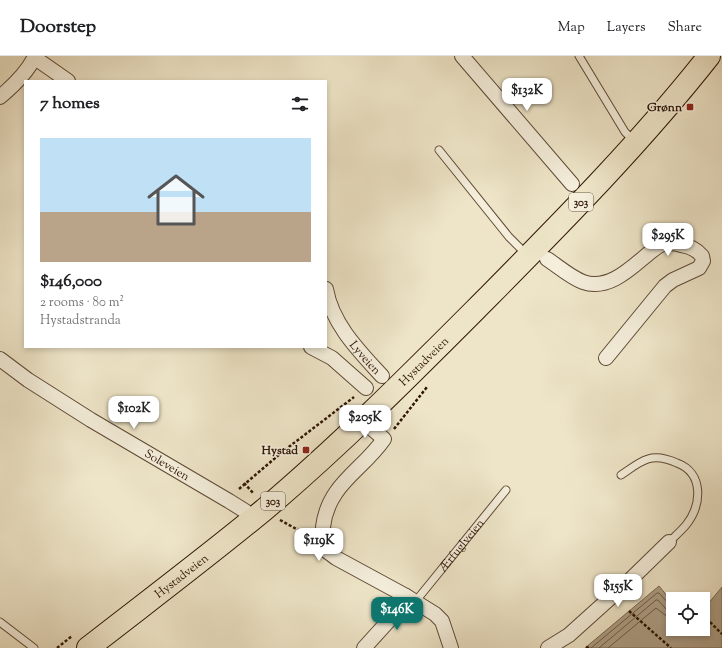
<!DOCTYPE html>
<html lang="en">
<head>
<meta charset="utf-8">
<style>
  body { margin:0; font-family:"Sorts Mill Goudy",serif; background:#f6f6f6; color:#202124; height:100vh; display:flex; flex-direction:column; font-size:15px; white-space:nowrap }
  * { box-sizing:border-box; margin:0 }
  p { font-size:13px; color:#757577 }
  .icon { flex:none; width:22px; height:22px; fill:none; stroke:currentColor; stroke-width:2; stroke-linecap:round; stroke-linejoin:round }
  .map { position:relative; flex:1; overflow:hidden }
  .panel { position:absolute; left:24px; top:24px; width:303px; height:268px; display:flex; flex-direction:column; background:#fff; border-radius:0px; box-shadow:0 2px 6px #0003 }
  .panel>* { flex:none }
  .fabs { position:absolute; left:666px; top:536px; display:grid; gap:8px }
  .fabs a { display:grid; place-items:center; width:44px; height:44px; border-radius:0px; background:#fff; box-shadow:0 2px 6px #0003; font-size:20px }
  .price { position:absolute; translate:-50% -34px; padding:0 9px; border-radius:8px; background:#fff; color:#222; font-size:13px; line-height:26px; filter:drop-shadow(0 1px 2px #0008) }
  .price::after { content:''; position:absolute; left:50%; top:24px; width:12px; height:9px; margin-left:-6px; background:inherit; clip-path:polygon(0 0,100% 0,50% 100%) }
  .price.current { background:#0f766e; color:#fff }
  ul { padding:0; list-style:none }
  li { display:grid; align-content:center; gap:8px; height:212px; padding:0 16px }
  li span { display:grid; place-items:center; height:124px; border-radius:0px; color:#555 }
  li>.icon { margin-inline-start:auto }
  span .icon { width:72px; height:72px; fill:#fffc; stroke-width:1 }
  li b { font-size:17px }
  h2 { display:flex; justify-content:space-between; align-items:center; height:48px; padding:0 16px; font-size:17px }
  header { display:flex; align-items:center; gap:24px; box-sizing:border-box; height:56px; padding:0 20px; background:#fff; border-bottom:1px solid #e0e0e0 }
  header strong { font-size:19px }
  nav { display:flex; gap:22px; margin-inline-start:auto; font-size:14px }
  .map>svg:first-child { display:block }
  .water { fill:#ad9e86; stroke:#7a6752 }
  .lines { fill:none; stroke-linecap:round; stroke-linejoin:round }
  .shore { stroke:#6e5a46; stroke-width:1 }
  .service-casing { stroke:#5e4936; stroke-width:9 }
  .minor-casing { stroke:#5e4936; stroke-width:16 }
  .primary-casing { stroke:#2e1505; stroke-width:24 }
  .path { stroke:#2e1505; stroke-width:2.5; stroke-dasharray:3 2; stroke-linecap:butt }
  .service { stroke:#f4eedb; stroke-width:7 }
  .minor { stroke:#f4eedb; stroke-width:14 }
  .primary { stroke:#eee5c8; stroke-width:22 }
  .poi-dot { fill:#8f2418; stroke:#f4eedb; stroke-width:1.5 }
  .labels { text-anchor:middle; stroke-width:3; stroke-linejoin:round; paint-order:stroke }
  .shield { fill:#f4eedb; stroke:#695645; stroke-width:1 }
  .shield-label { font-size:11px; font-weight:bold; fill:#2e1505 }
  .poi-label { font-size:12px; font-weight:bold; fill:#2e1505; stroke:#f4eedb; text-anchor:end }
  .street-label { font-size:12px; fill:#2e1505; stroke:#f4eedb }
</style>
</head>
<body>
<header>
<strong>Doorstep</strong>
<nav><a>Map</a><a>Layers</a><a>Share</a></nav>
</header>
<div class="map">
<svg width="722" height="592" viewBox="0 0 722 592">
  <rect width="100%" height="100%" fill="#eee5c8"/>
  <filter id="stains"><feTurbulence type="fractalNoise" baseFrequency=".005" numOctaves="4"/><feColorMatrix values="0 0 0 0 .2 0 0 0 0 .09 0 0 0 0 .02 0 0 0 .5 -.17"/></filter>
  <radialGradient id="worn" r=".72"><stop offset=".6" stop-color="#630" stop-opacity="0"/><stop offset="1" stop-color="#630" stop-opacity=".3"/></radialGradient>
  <polygon class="water" points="659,530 673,547 673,573 703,573 703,554 722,531 722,592 585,592"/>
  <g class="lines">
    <g class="shore">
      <polyline points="591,592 657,537 659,537 669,548 673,550"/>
      <polyline points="599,592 656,544 658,544 666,553 673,555"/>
      <polyline points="608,592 656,552 665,559 673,561"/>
    </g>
    <g class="service-casing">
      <g id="service">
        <polyline points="579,0 625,76 634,85"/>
        <polyline points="439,94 509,181 527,199"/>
        <path d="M621 419C629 414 638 406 648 403 657 400 668 403 677 407 704 417 702 449 686 469 681 475 674 481 669 486"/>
        <path id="s1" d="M415 546 506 434"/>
        <polyline points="0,566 34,592"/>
      </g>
    </g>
    <g class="minor-casing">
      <g id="minor">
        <polyline points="462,0 572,128"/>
        <polyline points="35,2 68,25"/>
        <path d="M0 41C13 30 28 16 35 0"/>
        <path d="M547 203C558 210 570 221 583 226 608 235 630 213 648 198 652 195 657 190 663 188 669 187 676 187 681 189 690 190 697 194 702 200L703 205 699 212 673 224 665 230 606 302"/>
        <path id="s2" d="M326 233C332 268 359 295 382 320"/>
        <polyline points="311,291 332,302 366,332"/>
        <path id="s3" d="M0 303 28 324 91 364 229 445 245 455 253 462"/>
        <path d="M363 365 384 383C362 415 328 428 323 471 323 479 322 486 324 493L336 502 406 540 435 558 442 565 451 592"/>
        <polyline points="364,592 393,560 406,540"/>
        <polyline points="548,592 569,579 629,525 669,486"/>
      </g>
    </g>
    <g class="primary-casing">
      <g id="primary">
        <path id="s4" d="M88 592C147 546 207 501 265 453 344 386 417 312 490 239 566 162 642 85 709 0"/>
      </g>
    </g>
    <g class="path">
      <polyline points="394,373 427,331"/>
      <polyline points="244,427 254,438"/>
      <polyline points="239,433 281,397 354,341"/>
      <polyline points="280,464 309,480"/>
      <polyline points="629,555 671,592"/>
      <polyline points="703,559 722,578"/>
      <polyline points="586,591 589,592"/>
      <polyline points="57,592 72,580"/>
    </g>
    <use href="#service" class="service"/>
    <use href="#minor" class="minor"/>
    <use href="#primary" class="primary"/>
  </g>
  <g class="poi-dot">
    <rect x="686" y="47" width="8" height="8" rx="2"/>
    <rect x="302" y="390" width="8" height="8" rx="2"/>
  </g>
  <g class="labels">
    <g class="shield">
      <rect x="569" y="137" width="24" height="18" rx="3"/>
      <rect x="261" y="436" width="24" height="18" rx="3"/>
    </g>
    <g class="shield-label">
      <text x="581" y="150">303</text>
      <text x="273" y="449">303</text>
    </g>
    <g class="poi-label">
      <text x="682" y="55">Grønn</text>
      <text x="298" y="398">Hystad</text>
    </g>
    <g class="street-label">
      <text dy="4" stroke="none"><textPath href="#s2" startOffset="80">Lyveien</textPath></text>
      <text dy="4" stroke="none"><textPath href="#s4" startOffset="442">Hystadveien</textPath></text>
      <text dy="4" stroke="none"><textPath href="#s3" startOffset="198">Soleveien</textPath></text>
      <text dy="4" stroke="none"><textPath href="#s1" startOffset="73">Ærfuglveien</textPath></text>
      <text dy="4" stroke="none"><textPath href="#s4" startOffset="118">Hystadveien</textPath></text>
    </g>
  </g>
  <rect width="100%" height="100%" filter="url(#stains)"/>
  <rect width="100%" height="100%" fill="url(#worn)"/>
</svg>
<div class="fabs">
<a><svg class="icon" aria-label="locate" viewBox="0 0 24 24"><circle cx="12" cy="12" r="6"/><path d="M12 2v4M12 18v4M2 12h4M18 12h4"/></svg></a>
</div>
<b class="price" style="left:527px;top:56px">$132K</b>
<b class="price" style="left:668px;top:201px">$295K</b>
<b class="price" style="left:134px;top:374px">$102K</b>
<b class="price" style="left:365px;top:383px">$205K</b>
<b class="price" style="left:319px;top:506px">$119K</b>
<b class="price" style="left:618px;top:552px">$155K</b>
<b class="price current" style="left:397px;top:575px">$146K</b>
<section class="panel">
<h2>7 homes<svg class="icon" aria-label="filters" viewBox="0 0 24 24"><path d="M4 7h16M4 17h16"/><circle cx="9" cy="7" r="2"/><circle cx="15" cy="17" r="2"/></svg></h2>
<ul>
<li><span style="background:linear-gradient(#bfe0f5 60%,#b9a48a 0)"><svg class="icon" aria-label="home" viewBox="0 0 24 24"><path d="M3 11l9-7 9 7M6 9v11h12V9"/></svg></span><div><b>$146,000</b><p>2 rooms · 80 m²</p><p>Hystadstranda</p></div></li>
</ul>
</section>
</div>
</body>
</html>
